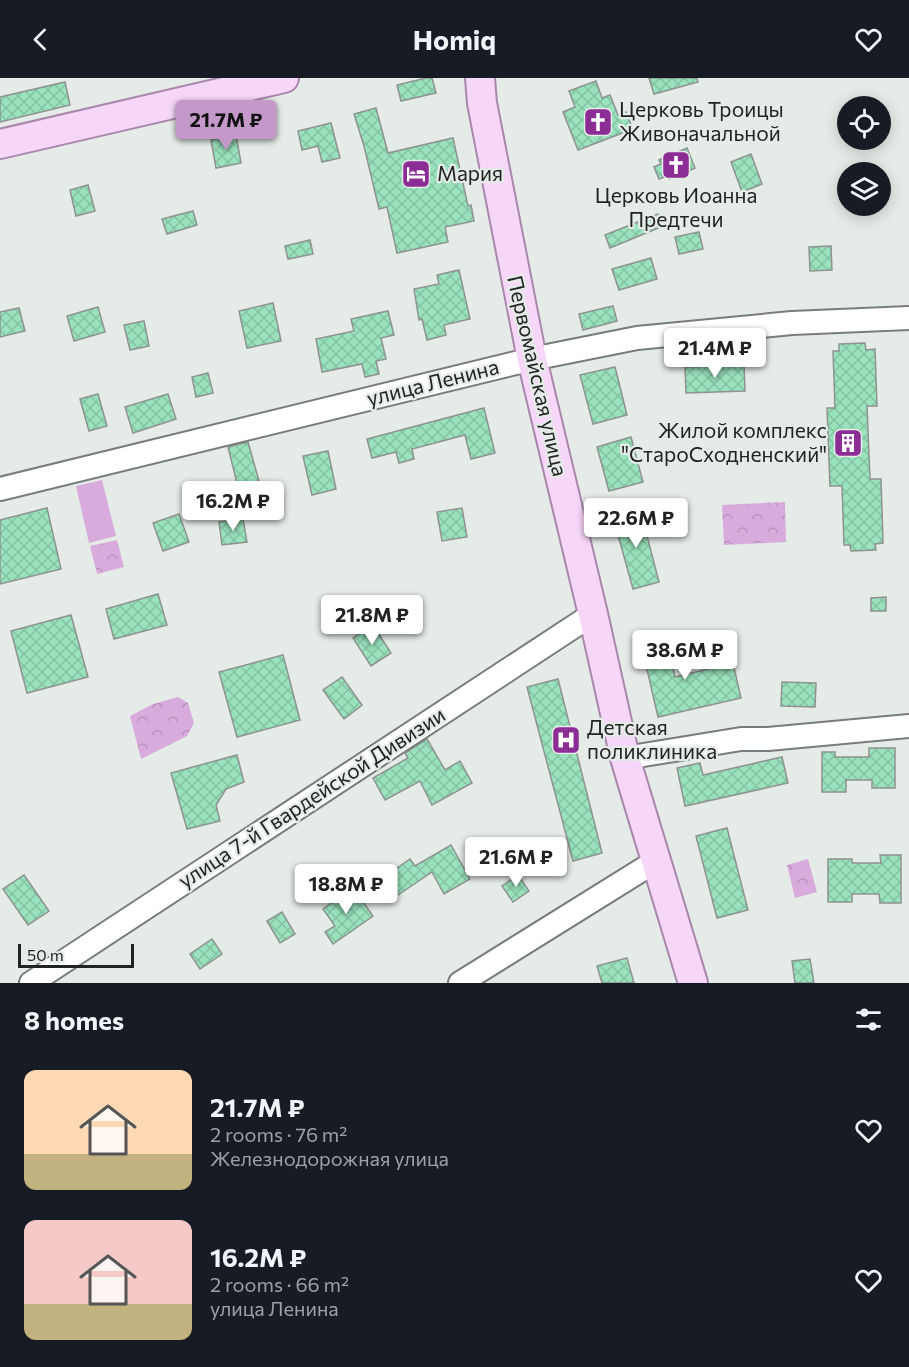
<!DOCTYPE html>
<html lang="en">
<head>
<meta charset="utf-8">
<style>
  body { margin:0; font-family:Commissioner,sans-serif; background:#20242c; color:#f1f3f6; height:100vh; display:flex; flex-direction:column; font-size:22px; white-space:nowrap }
  * { box-sizing:border-box; margin:0 }
  p { font-size:20px; color:#9ea1a6 }
  .icon { flex:none; width:33px; height:33px; fill:none; stroke:currentColor; stroke-width:2; stroke-linecap:round; stroke-linejoin:round }
  .map { position:relative; height:905px; overflow:hidden }
  .drawer { display:flex; flex-direction:column; background:#171b24; flex:1 }
  .drawer>* { flex:none }
  .fabs { position:absolute; left:837px; top:18px; display:grid; gap:12px }
  .fabs a { display:grid; place-items:center; width:54px; height:54px; border-radius:50%; background:#171b24; box-shadow:0 3px 15px #0003; font-size:30px }
  .scale { position:absolute; left:18px; bottom:15px; width:116px; box-sizing:border-box; padding-left:6px; border:3px solid #222423; border-top:0; font-size:16px; line-height:21px; white-space:nowrap; color:#222423; -webkit-text-stroke:4px #e5ebe7; paint-order:stroke }
  .price { position:absolute; translate:-50% -51px; padding:0 14px; border-radius:6px; background:#fff; color:#222; font-size:20px; line-height:39px; filter:drop-shadow(0 2px 3px #0008) }
  .price::after { content:''; position:absolute; left:50%; top:36px; width:18px; height:14px; margin-left:-9px; background:inherit; clip-path:polygon(0 0,100% 0,50% 100%) }
  .price.current { background:#c499ca; color:#111 }
  ul { padding:0; list-style:none }
  li { display:flex; align-items:center; gap:18px; height:150px; padding:0 24px }
  li span { display:grid; place-items:center; flex:none; width:168px; height:120px; border-radius:12px; color:#555 }
  li>.icon { margin-inline-start:auto }
  span .icon { width:72px; height:72px; fill:#fffc; stroke-width:1 }
  li b { font-size:26px }
  h2 { display:flex; justify-content:space-between; align-items:center; height:72px; padding:0 24px; font-size:26px }
  header { display:flex; justify-content:space-between; align-items:center; height:78px; padding:0 24px; background:#171b24; font-size:27px; font-weight:700 }
  .map>svg:first-child { display:block }
  .green { fill:#d9abdc }
  .park { fill:url(#park-crowns) }
  .building { fill:url(#building-cross-hatch); stroke:#8d9390; stroke-width:1.5 }
  .lines { fill:none; stroke-linecap:round; stroke-linejoin:round }
  .minor-casing { stroke:#777d7a; stroke-width:26 }
  .major-casing { stroke:#a987ac; stroke-width:32 }
  .minor { stroke:#fff; stroke-width:22 }
  .major { stroke:#f7d7f9; stroke-width:28 }
  .labels { text-anchor:middle; stroke-width:4.5; stroke-linejoin:round; paint-order:stroke }
  .poi-label { font-size:21px; fill:#222423; stroke:#e5ebe7; text-anchor:start }
  .street-label { font-size:21px; fill:#222423; stroke:#e5ebe7 }
</style>
</head>
<body>
<header><svg class="icon" aria-label="back" viewBox="0 0 24 24"><path d="M15 5l-7 7 7 7"/></svg>Homiq<svg class="icon" aria-label="heart" viewBox="0 0 24 24"><path d="M12 20l-8-8c-3-5 5-10 8-4 3-6 11-1 8 4z"/></svg></header>
<div class="map">
<svg width="909" height="905" viewBox="0 0 909 905">
  <defs>
    <pattern id="park-crowns" width="20" height="18" patternUnits="userSpaceOnUse" patternTransform="scale(1.5)"><rect width="20" height="18" fill="#d9abdc"/><path d="M2 6a3 3 0 1 1 6 0M12 15a3 3 0 1 1 6 0" fill="none" stroke="#ba93bc"/></pattern>
    <pattern id="building-cross-hatch" width="8" height="8" patternUnits="userSpaceOnUse" patternTransform="scale(1.5)"><rect width="8" height="8" fill="#99e2bd"/><path d="M0 0l8 8M0 8l8-8" fill="none" stroke="#84c2a2"/></pattern>
  </defs>
  <rect width="100%" height="100%" fill="#e5ebe7"/>
  <polygon class="green" points="102,402 116,458 89,465 76,408"/>
  <g class="park">
    <polygon points="785,424 786,464 724,467 722,427"/>
    <polygon points="117,462 124,489 97,496 90,468"/>
    <polygon points="178,619 188,625 194,645 187,658 141,681 130,638 153,626"/>
    <polygon points="808,781 817,814 795,820 787,787"/>
  </g>
  <g class="building">
    <polygon points="426,0 432,0 436,15 401,23 397,7"/>
    <polygon points="649,0 697,0 698,4 654,16"/>
    <polygon points="596,3 602,20 610,17 618,37 626,34 633,51 578,72 563,34 575,29 569,13"/>
    <polygon points="65,4 70,27 0,44 0,19"/>
    <polygon points="376,30 388,75 453,60 468,128 471,127 474,143 445,149 448,164 397,175 387,129 379,131 364,68 354,36"/>
    <polygon points="331,45 340,80 322,84 318,68 302,72 298,53"/>
    <polygon points="236,57 241,85 216,90 211,62"/>
    <polygon points="687,70 695,90 669,101 667,98 659,101 654,89 661,86 659,82"/>
    <polygon points="751,76 762,106 742,114 731,84"/>
    <polygon points="88,107 95,133 76,138 70,112"/>
    <polygon points="193,133 197,147 167,156 162,141"/>
    <polygon points="658,136 663,148 610,170 605,157"/>
    <polygon points="699,154 703,171 679,176 675,159"/>
    <polygon points="310,162 313,176 288,181 285,168"/>
    <polygon points="831,168 832,192 810,193 809,169"/>
    <polygon points="651,180 657,201 619,212 612,191"/>
    <polygon points="459,192 470,241 444,247 446,257 427,262 422,241 419,242 414,211 439,206 437,197"/>
    <polygon points="273,225 281,263 247,270 239,233"/>
    <polygon points="613,228 617,243 583,252 579,236"/>
    <polygon points="98,229 105,254 74,263 67,238"/>
    <polygon points="19,230 25,253 0,259 0,234"/>
    <polygon points="388,233 394,257 381,260 386,281 376,283 379,296 365,299 362,286 322,294 316,261 354,253 351,241"/>
    <polygon points="144,243 149,268 130,272 124,247"/>
    <polygon points="865,265 866,272 875,271 877,328 867,328 870,401 881,401 883,465 875,466 876,472 851,473 850,467 844,467 842,408 830,408 827,330 835,330 833,273 839,273 839,266"/>
    <polygon points="744,287 745,313 686,315 685,289"/>
    <polygon points="615,289 627,337 593,346 580,297"/>
    <polygon points="208,295 213,315 196,319 192,299"/>
    <polygon points="98,316 107,348 89,353 80,321"/>
    <polygon points="168,316 176,341 133,355 125,329"/>
    <polygon points="484,330 495,375 471,381 465,357 412,371 414,381 399,385 396,374 372,380 367,361"/>
    <polygon points="631,359 643,404 609,413 597,369"/>
    <polygon points="248,364 259,403 238,409 228,369"/>
    <polygon points="328,373 336,411 312,417 303,378"/>
    <polygon points="47,430 61,491 0,506 0,442"/>
    <polygon points="462,430 467,459 442,463 437,434"/>
    <polygon points="640,431 659,504 633,511 613,439"/>
    <polygon points="179,436 189,464 163,473 153,445"/>
    <polygon points="243,441 247,464 222,467 219,444"/>
    <polygon points="158,516 167,547 114,561 106,531"/>
    <polygon points="886,519 886,533 871,533 871,520"/>
    <polygon points="71,537 88,599 27,615 11,553"/>
    <polygon points="373,547 391,575 371,588 353,560"/>
    <polygon points="665,555 675,599 733,585 741,620 658,639 640,561"/>
    <polygon points="283,577 300,642 237,659 219,594"/>
    <polygon points="342,599 362,627 344,641 323,612"/>
    <polygon points="558,601 602,775 573,783 527,609"/>
    <polygon points="782,604 816,605 815,629 781,628"/>
    <polygon points="427,661 445,692 460,683 472,705 432,727 420,703 385,722 373,700 408,680 405,675"/>
    <polygon points="869,670 895,670 895,710 872,710 872,702 846,702 846,714 822,714 822,674 835,674 835,679 869,679"/>
    <polygon points="237,677 244,704 226,711 216,727 220,743 187,751 171,695"/>
    <polygon points="782,679 788,705 685,728 677,690 700,685 703,697"/>
    <polygon points="727,750 748,832 717,840 696,758"/>
    <polygon points="451,767 470,801 444,816 432,794 395,819 383,800 410,781 415,788"/>
    <polygon points="880,777 901,777 901,825 880,825 879,816 852,816 852,824 828,824 828,781 852,781 852,785 881,785"/>
    <polygon points="24,797 49,833 28,847 3,811"/>
    <polygon points="518,797 529,813 513,824 502,808"/>
    <polygon points="353,810 373,838 333,866 325,854 335,848 323,831"/>
    <polygon points="282,834 295,856 280,865 267,843"/>
    <polygon points="212,861 222,876 200,891 190,876"/>
    <polygon points="627,880 634,905 602,905 597,888"/>
    <polygon points="810,881 814,905 795,905 792,883"/>
  </g>
  <g class="lines">
    <g class="minor-casing">
      <g id="minor">
        <polyline points="0,411 532,281 637,260 792,245 909,240"/>
        <polyline points="625,680 741,661 768,661 909,648"/>
        <polyline points="31,905 593,536"/>
        <polyline points="460,905 656,783"/>
      </g>
    </g>
    <g class="major-casing">
      <g id="major">
        <polyline points="480,0 482,25 532,281 593,536 625,680 693,905"/>
        <polyline points="0,66 284,0"/>
      </g>
    </g>
    <use href="#minor" class="minor"/>
    <use href="#major" class="major"/>
  </g>
  <defs>
    <g id="church-square" transform="scale(1.5)"><rect x="-9" y="-9" width="18" height="18" rx="4" fill="#8c2c95" stroke="#e5ebe7"/><path d="M-1.2-6h2.4v3.5h3.3v2.4h-3.3V6h-2.4V-.1h-3.3v-2.4h3.3Z" fill="#fff"/></g>
    <g id="hotel-square" transform="scale(1.5)"><rect x="-9" y="-9" width="18" height="18" rx="4" fill="#8c2c95" stroke="#e5ebe7"/><path d="M-6-4.5h1.5V1H6V5H4.5V3h-9V5H-6ZM-4 0a1.8 1.8 0 1 1 3.6 0ZM.5 0V-2.5h3Q6-2.5 6 0Z" fill="#fff"/></g>
    <g id="building-square" transform="scale(1.5)"><rect x="-9" y="-9" width="18" height="18" rx="4" fill="#8c2c95" stroke="#e5ebe7"/><path d="M-4-6H4V6H1V3H-1V6H-4ZM-2.5-4.3h1.7v1.8h-1.7ZM.8-4.3h1.7v1.8H.8ZM-2.5-1h1.7V.8h-1.7ZM.8-1h1.7V.8H.8Z" fill="#fff"/></g>
    <g id="hospital-square" transform="scale(1.5)"><rect x="-9" y="-9" width="18" height="18" rx="4" fill="#8c2c95" stroke="#e5ebe7"/><path d="M-5-5h3v3.5h4V-5h3V5h-3V1.5h-4V5h-3Z" fill="#fff"/></g>
  </defs>
  <g fill-rule="evenodd">
    <use href="#church-square" x="598" y="44"/>
    <use href="#church-square" x="676" y="87"/>
    <use href="#hotel-square" x="416" y="96"/>
    <use href="#building-square" x="848" y="365"/>
    <use href="#hospital-square" x="566" y="662"/>
  </g>
  <g class="labels">
    <g class="poi-label">
      <text x="619" y="39">Церковь Троицы<tspan x="619" dy="24">Живоначальной</tspan></text>
      <text x="437" y="103">Мария</text>
      <text x="676" y="125" text-anchor="middle">Церковь Иоанна<tspan x="676" dy="24">Предтечи</tspan></text>
      <text x="827" y="360" text-anchor="end">Жилой комплекс<tspan x="827" dy="24">"СтароСходненский"</tspan></text>
      <text x="587" y="657">Детская<tspan x="587" dy="24">поликлиника</tspan></text>
    </g>
    <g class="street-label">
      <text transform="translate(537 298) rotate(77)" y="7">Первомайская улица</text>
      <text transform="translate(433 305) rotate(-14)" y="7">улица Ленина</text>
      <text transform="translate(312 720) rotate(-33)" y="7">улица 7-й Гвардейской Дивизии</text>
    </g>
  </g>
</svg>
<div class="fabs">
<a><svg class="icon" aria-label="locate" viewBox="0 0 24 24"><circle cx="12" cy="12" r="6"/><path d="M12 2v4M12 18v4M2 12h4M18 12h4"/></svg></a>
<a><svg class="icon" aria-label="layers" viewBox="0 0 24 24"><path d="M12 4l9 5-9 5-9-5zM3 14l9 5 9-5"/></svg></a>
</div>
<div class="scale">50 m</div>
<b class="price current" style="left:226px;top:73px">21.7M ₽</b>
<b class="price" style="left:715px;top:301px">21.4M ₽</b>
<b class="price" style="left:233px;top:454px">16.2M ₽</b>
<b class="price" style="left:636px;top:471px">22.6M ₽</b>
<b class="price" style="left:372px;top:568px">21.8M ₽</b>
<b class="price" style="left:685px;top:603px">38.6M ₽</b>
<b class="price" style="left:516px;top:810px">21.6M ₽</b>
<b class="price" style="left:346px;top:837px">18.8M ₽</b>
</div>
<section class="drawer">
<h2>8 homes<svg class="icon" aria-label="filters" viewBox="0 0 24 24"><path d="M4 7h16M4 17h16"/><circle cx="9" cy="7" r="2"/><circle cx="15" cy="17" r="2"/></svg></h2>
<ul>
<li><span style="background:linear-gradient(#ffd9b3 70%,#c2b280 0)"><svg class="icon" aria-label="home" viewBox="0 0 24 24"><path d="M3 11l9-7 9 7M6 9v11h12V9"/></svg></span><div><b>21.7M ₽</b><p>2 rooms · 76 m²</p><p>Железнодорожная улица</p></div><svg class="icon" aria-label="heart" viewBox="0 0 24 24"><path d="M12 20l-8-8c-3-5 5-10 8-4 3-6 11-1 8 4z"/></svg></li>
<li><span style="background:linear-gradient(#f6c9c9 70%,#c2b280 0)"><svg class="icon" aria-label="home" viewBox="0 0 24 24"><path d="M3 11l9-7 9 7M6 9v11h12V9"/></svg></span><div><b>16.2M ₽</b><p>2 rooms · 66 m²</p><p>улица Ленина</p></div><svg class="icon" aria-label="heart" viewBox="0 0 24 24"><path d="M12 20l-8-8c-3-5 5-10 8-4 3-6 11-1 8 4z"/></svg></li>
</ul>
</section>
</body>
</html>
